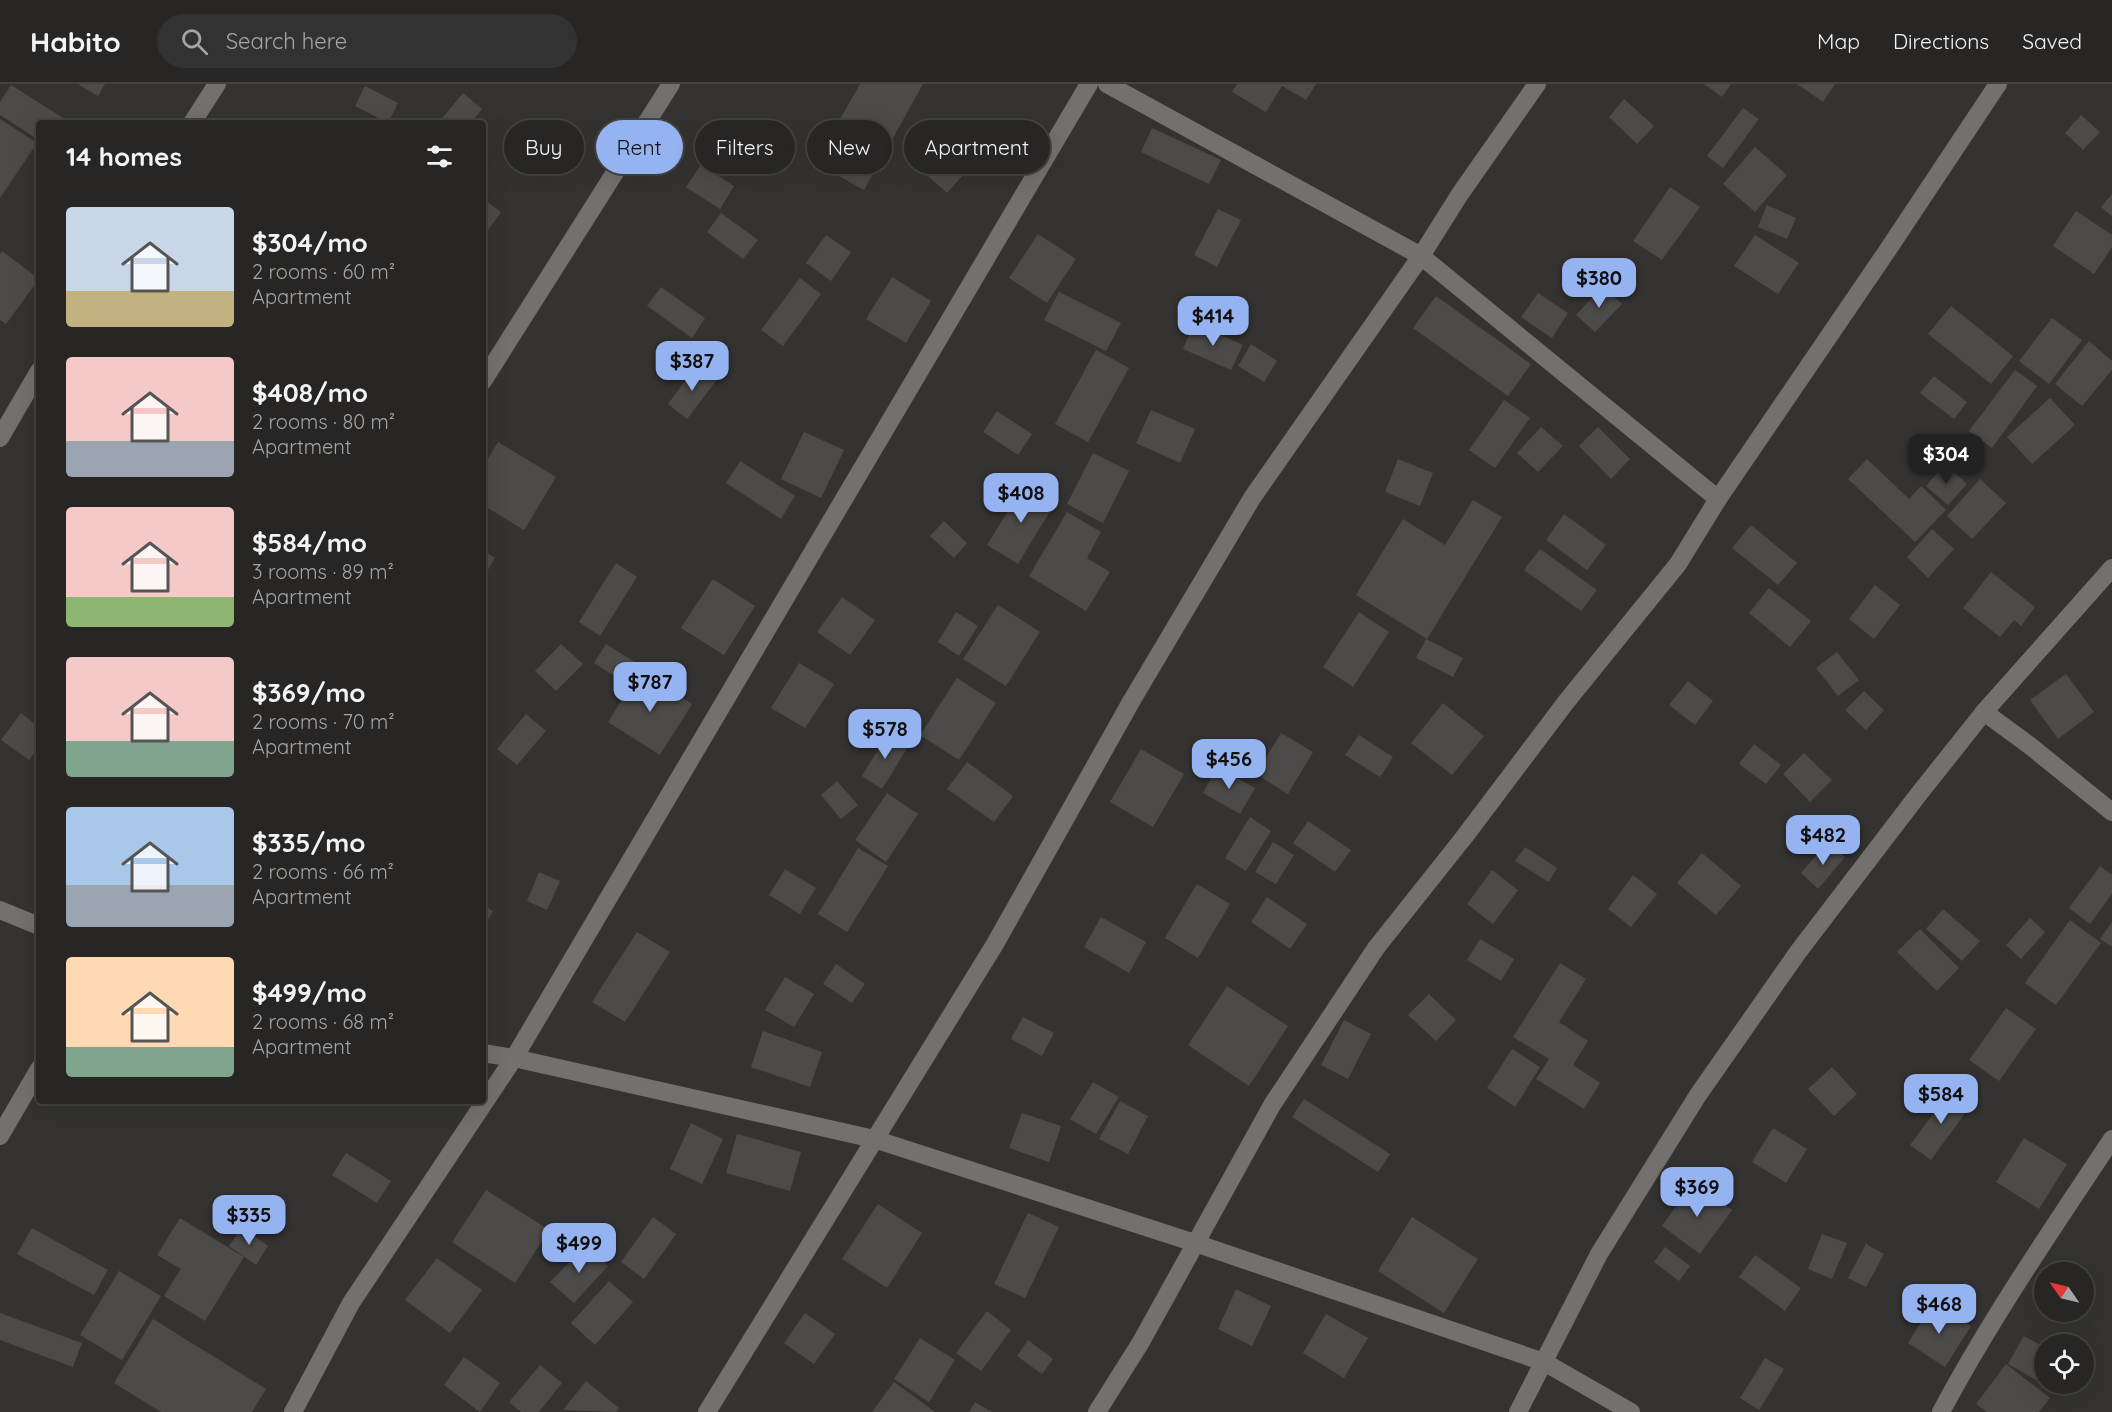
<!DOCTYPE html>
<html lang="en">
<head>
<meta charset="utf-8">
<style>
  body { margin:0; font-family:Quicksand,sans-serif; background:#333232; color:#f1f3f6; height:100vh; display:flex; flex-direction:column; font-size:22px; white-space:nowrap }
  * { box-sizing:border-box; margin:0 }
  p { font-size:20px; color:#a4a5a7 }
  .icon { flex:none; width:33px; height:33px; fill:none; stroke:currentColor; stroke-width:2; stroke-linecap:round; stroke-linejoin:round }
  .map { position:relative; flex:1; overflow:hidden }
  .panel { position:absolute; left:36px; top:36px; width:450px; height:984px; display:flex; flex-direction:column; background:#272625; border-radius:6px; box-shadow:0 6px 24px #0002,0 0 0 2px #434342 }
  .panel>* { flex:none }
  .hud { position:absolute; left:504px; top:36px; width:570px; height:54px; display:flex; gap:12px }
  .needle { width:39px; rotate:304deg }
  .fabs { position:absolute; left:2034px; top:1178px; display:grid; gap:12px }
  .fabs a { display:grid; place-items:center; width:60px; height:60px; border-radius:50%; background:#272625; box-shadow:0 6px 24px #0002,0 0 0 2px #434342; font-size:30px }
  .price { position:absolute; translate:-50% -51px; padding:0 14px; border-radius:12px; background:#95b2f1; color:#111; font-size:20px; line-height:39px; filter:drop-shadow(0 2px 3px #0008) }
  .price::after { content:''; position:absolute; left:50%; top:36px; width:18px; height:14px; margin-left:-9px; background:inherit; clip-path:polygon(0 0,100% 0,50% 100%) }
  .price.selected { background:#222; color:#fff }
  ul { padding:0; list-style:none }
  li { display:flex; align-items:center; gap:18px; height:150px; padding:0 30px }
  li span { display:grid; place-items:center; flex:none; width:168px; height:120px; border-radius:6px; color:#555 }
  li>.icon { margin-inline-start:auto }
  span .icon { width:72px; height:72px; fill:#fffc; stroke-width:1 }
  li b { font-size:26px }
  h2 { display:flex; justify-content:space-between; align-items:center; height:72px; padding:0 30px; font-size:26px }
  .tag { padding:0 21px; border-radius:27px; background:#272625; box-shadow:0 6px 24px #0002,0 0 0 2px #434342; font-size:21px; line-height:54px }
  .tag.selected { background:#95b2f1; color:#111 }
  header { display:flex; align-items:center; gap:36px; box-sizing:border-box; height:84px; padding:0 30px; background:#272625; border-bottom:2px solid #434342 }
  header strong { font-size:28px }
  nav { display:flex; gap:33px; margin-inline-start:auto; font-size:21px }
  .search { width:420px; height:54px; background:#333232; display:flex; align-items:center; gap:15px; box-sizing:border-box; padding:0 21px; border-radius:33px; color:#a4a5a7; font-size:22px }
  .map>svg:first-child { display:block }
  .building { fill:#4d4b48 }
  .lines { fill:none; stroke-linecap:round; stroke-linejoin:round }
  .street { stroke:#73716f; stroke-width:18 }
</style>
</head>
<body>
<header>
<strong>Habito</strong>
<div class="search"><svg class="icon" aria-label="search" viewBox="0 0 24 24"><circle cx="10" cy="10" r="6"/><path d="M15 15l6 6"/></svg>Search here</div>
<nav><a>Map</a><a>Directions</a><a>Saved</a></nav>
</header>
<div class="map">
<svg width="2112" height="1328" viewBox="0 0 2112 1328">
  <rect width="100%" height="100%" fill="#343331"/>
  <g class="building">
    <polygon points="78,0 105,0 98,12"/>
    <polygon points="860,0 923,0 864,106 815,79"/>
    <polygon points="1237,0 1316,0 1306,16 1282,2 1266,28 1232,8"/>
    <polygon points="1704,0 1731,0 1722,13"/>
    <polygon points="1797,0 1835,0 1823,18"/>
    <polygon points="11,1 71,39 39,39 39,56 0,31 0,18"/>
    <polygon points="365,2 398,19 388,39 355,22"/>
    <polygon points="463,9 482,25 471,39 442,39 440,37"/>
    <polygon points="1624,15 1654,42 1637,60 1609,33"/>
    <polygon points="1743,24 1759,35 1723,84 1707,72"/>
    <polygon points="2081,31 2100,48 2083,66 2065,49"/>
    <polygon points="0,35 37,59 0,114"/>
    <polygon points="1152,44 1221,76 1209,100 1141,68"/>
    <polygon points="945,59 971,82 947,109 921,86"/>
    <polygon points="1755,63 1787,91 1755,128 1723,100"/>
    <polygon points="701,81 734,102 720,125 686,103"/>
    <polygon points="1670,103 1700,123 1662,176 1633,157"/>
    <polygon points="2112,110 2112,132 2101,123"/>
    <polygon points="483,115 501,128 483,153"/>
    <polygon points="1767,121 1796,134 1787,155 1758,143"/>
    <polygon points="1218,125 1241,136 1217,183 1194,171"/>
    <polygon points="2076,127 2112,151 2112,163 2094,190 2053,162"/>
    <polygon points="721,129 758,156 743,175 707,148"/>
    <polygon points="1038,150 1076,175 1047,219 1009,194"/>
    <polygon points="826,151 851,168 831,197 806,179"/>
    <polygon points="1755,151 1799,179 1778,210 1734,182"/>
    <polygon points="2,167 39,195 6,240 0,236 0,170"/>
    <polygon points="892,193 931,217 906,259 866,235"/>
    <polygon points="800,194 821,210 783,262 761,246"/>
    <polygon points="1603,202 1622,220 1595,248 1576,231"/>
    <polygon points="661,203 705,234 692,254 647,222"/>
    <polygon points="1059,208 1121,239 1106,267 1044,236"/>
    <polygon points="1538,209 1568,229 1552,254 1521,233"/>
    <polygon points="1436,212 1531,280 1508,312 1413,244"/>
    <polygon points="1951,222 2013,272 1991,300 1928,250"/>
    <polygon points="2052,234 2082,256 2049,300 2019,277"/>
    <polygon points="1194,239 1243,261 1231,286 1183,265"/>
    <polygon points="2089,257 2112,277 2112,286 2082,322 2055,300"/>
    <polygon points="1251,260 1277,277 1264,298 1238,282"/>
    <polygon points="1096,266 1129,284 1088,358 1055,340"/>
    <polygon points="696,282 716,297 687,335 668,320"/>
    <polygon points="2015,286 2037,302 1992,364 1969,347"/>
    <polygon points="1934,292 1967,318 1954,335 1920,309"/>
    <polygon points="2050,314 2075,341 2032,380 2007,353"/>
    <polygon points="1504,316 1530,334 1495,384 1469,366"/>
    <polygon points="1151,326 1195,345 1180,379 1136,359"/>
    <polygon points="997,327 1032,350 1018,371 983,348"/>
    <polygon points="1541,343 1563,362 1538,388 1517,369"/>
    <polygon points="1598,343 1630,375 1611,395 1579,362"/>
    <polygon points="804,348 844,366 821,414 781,395"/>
    <polygon points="498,358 556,393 524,446 483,421 483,383"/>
    <polygon points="1093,369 1129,387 1103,439 1067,420"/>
    <polygon points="1398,375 1433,389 1420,422 1385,408"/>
    <polygon points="1867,375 1909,415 1921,402 1946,426 1915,458 1848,395"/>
    <polygon points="740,377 795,412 781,435 726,399"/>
    <polygon points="1945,380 1967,400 1948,421 1926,402"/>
    <polygon points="1980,395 2006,419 1972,455 1947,432"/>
    <polygon points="1024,401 1055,419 1018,480 987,461"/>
    <polygon points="1473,416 1502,433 1427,555 1356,511 1403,435 1445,461"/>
    <polygon points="1067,428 1101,448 1087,474 1110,488 1086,527 1029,492"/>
    <polygon points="1564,430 1606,461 1587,486 1546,456"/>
    <polygon points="944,437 967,459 954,474 930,452"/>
    <polygon points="1751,441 1797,479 1778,501 1732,464"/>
    <polygon points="1932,445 1954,465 1928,494 1907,473"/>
    <polygon points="1540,465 1597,506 1581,527 1524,486"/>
    <polygon points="483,466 495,474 483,494"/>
    <polygon points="616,479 637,493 600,552 579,538"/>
    <polygon points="1991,488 2035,523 2021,542 2014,536 2000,553 1963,524"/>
    <polygon points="713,495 755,522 724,571 681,544"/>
    <polygon points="1875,501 1900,521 1874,555 1849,535"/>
    <polygon points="1769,504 1811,537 1790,563 1749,529"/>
    <polygon points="842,513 875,536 850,571 817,548"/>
    <polygon points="998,521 1040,548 1006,602 963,575"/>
    <polygon points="956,528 978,542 959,572 938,558"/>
    <polygon points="1359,528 1389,548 1353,603 1323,583"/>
    <polygon points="1426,555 1463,574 1453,593 1416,574"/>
    <polygon points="561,560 583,580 556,607 535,587"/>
    <polygon points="606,560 635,578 624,598 594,579"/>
    <polygon points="1837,568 1859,596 1838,612 1816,584"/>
    <polygon points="799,579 834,600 805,644 771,624"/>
    <polygon points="640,587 692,620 660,671 608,638"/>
    <polygon points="2066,590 2094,628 2058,655 2030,616"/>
    <polygon points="957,594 996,619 959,676 920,651"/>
    <polygon points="1688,597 1713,617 1695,641 1669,621"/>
    <polygon points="1864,607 1884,626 1866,646 1845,626"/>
    <polygon points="1443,619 1484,652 1452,691 1411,659"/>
    <polygon points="21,629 39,643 39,663 29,676 1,656"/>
    <polygon points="526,630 546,647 517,681 497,665"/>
    <polygon points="889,648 909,661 882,705 862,692"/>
    <polygon points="1281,649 1313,668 1288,710 1256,690"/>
    <polygon points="1359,651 1393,673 1380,693 1345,671"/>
    <polygon points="1754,660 1781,681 1766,700 1739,680"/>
    <polygon points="1141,665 1184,690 1153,743 1110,718"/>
    <polygon points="1804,669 1832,696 1810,718 1783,690"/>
    <polygon points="967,678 1013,712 994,738 947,705"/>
    <polygon points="1217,683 1255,704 1240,730 1203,709"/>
    <polygon points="837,697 858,721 841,735 821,711"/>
    <polygon points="887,709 918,730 886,778 855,756"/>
    <polygon points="1250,733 1271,747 1246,787 1225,774"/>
    <polygon points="1308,737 1351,766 1335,788 1293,759"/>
    <polygon points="1273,758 1294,771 1276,800 1255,788"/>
    <polygon points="1827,759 1845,773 1818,805 1801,789"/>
    <polygon points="1525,763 1557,784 1549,798 1515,777"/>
    <polygon points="858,764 888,782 847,848 818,830"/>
    <polygon points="1702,769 1741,802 1716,831 1677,799"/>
    <polygon points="2100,782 2112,791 2112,810 2090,840 2069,824"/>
    <polygon points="785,785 816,804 800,830 769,811"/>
    <polygon points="1492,786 1518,806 1493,840 1467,820"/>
    <polygon points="539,788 560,797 547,826 527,817"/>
    <polygon points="1633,791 1657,810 1631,843 1608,825"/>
    <polygon points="1197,800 1230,820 1198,874 1165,854"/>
    <polygon points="1267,813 1307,840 1290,865 1251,838"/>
    <polygon points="483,821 493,827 483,844"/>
    <polygon points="1943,825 1980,857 1962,877 1926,845"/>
    <polygon points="1101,833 1146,858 1129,889 1084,863"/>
    <polygon points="2030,834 2045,848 2021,875 2006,861"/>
    <polygon points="2070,836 2101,859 2056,921 2025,899"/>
    <polygon points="2112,838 2112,863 2100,855"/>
    <polygon points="1920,845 1959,884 1937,907 1897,868"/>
    <polygon points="637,848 670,868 625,938 592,918"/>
    <polygon points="1480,855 1514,875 1501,897 1467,876"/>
    <polygon points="1560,879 1586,895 1559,938 1588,957 1573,981 1600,999 1584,1025 1536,995 1549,975 1513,953"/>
    <polygon points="836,880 865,900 852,919 823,900"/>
    <polygon points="785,893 814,910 794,943 765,926"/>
    <polygon points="1227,902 1288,942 1249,1002 1188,961"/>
    <polygon points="1429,910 1456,936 1436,957 1408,931"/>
    <polygon points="2006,924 2036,945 1999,997 1969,976"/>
    <polygon points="1023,933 1054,949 1042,972 1011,955"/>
    <polygon points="1344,936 1371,950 1348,995 1321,981"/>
    <polygon points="763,947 822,968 810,1003 751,983"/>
    <polygon points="1512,965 1540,983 1515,1023 1487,1004"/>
    <polygon points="1832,983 1857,1010 1834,1032 1808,1005"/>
    <polygon points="1093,998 1119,1013 1096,1050 1070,1035"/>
    <polygon points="1951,1006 1971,1021 1931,1076 1910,1061"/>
    <polygon points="1304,1015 1390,1070 1378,1088 1292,1033"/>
    <polygon points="1120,1017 1148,1032 1128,1070 1099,1055"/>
    <polygon points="1022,1029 1061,1042 1049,1078 1009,1064"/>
    <polygon points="691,1039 723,1055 702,1100 670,1085"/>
    <polygon points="1773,1044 1807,1065 1786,1099 1752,1078"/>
    <polygon points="737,1050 801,1068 790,1107 726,1089"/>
    <polygon points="2024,1054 2067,1080 2039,1125 1996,1098"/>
    <polygon points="346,1069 391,1097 377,1119 332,1091"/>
    <polygon points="1693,1098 1732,1126 1700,1170 1662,1142"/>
    <polygon points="486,1106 549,1146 515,1199 452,1158"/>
    <polygon points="878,1120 922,1149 887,1204 842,1175"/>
    <polygon points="1028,1129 1059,1143 1025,1214 994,1200"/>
    <polygon points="653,1133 676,1150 644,1195 621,1178"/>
    <polygon points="1412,1133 1478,1175 1444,1229 1378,1187"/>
    <polygon points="180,1134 244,1173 205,1237 164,1212 181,1185 157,1171"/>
    <polygon points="242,1143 268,1162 256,1181 229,1162"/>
    <polygon points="32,1144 108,1186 94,1211 17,1170"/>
    <polygon points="1822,1150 1847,1159 1832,1195 1808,1185"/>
    <polygon points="1866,1160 1884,1170 1866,1203 1848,1194"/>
    <polygon points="586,1161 608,1182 574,1219 550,1198"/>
    <polygon points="1665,1163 1690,1182 1679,1197 1654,1178"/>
    <polygon points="1755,1171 1801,1204 1785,1227 1739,1193"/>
    <polygon points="437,1174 482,1206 450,1249 405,1216"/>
    <polygon points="119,1187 161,1212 122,1276 80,1251"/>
    <polygon points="609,1197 633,1218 595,1261 571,1239"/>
    <polygon points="1236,1205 1271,1222 1252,1262 1218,1245"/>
    <polygon points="1933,1219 1971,1242 1945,1283 1908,1259"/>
    <polygon points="987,1227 1011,1246 981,1287 956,1269"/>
    <polygon points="0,1229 82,1259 73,1283 0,1256"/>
    <polygon points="805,1229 835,1250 814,1280 784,1259"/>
    <polygon points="1326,1230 1368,1254 1344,1294 1303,1269"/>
    <polygon points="153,1235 266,1305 252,1328 161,1328 114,1299"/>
    <polygon points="2024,1252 2044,1263 2044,1282 2036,1296 2008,1280"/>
    <polygon points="920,1254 955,1276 929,1318 894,1295"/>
    <polygon points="1028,1256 1053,1275 1042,1290 1017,1272"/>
    <polygon points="464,1273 500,1299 480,1328 444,1301"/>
    <polygon points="1765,1274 1784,1285 1759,1326 1740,1314"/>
    <polygon points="2006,1280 2050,1314 2039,1328 1987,1328 1976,1320"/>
    <polygon points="540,1281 562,1299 539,1328 521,1328 509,1318"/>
    <polygon points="586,1297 619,1324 616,1328 563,1326"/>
    <polygon points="894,1298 935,1328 872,1328"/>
    <polygon points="975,1318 992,1328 969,1328"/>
  </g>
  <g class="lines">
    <g class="street">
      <polyline points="1107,0 1421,172 1718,415"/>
      <polyline points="192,39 217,0"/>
      <polyline points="483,297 671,0"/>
      <polyline points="0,354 39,287"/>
      <polyline points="1984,628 2029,661 2112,728"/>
      <polyline points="0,826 39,842"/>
      <polyline points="483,969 514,974 874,1055 1195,1159 1544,1278 1631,1328"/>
      <polyline points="0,1052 39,985"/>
      <polyline points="293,1328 351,1219 514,974 1089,0"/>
      <polyline points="707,1328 995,860 1132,616 1252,414 1421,172 1460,110 1537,0"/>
      <polyline points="1097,1328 1141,1258 1272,1021 1376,864 1465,752 1566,618 1678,480 1718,415 1887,167 1998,0"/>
      <polyline points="1518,1328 1599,1170 1698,1011 1798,868 1918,711 1984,628 2112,484"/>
      <path d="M1941 1328C1991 1234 2053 1144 2112 1055"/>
    </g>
  </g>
</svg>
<div class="fabs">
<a><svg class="needle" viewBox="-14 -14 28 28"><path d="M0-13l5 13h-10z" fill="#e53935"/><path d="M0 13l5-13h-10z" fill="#a4a5a7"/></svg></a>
<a><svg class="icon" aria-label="locate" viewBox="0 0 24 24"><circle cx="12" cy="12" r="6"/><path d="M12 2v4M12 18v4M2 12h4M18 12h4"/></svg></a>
</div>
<b class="price" style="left:1599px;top:225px">$380</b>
<b class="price" style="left:1213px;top:263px">$414</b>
<b class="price" style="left:692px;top:308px">$387</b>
<b class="price selected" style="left:1946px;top:401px">$304</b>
<b class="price" style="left:1021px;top:440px">$408</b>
<b class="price" style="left:650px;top:629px">$787</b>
<b class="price" style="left:885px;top:676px">$578</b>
<b class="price" style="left:1229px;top:706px">$456</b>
<b class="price" style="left:1823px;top:782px">$482</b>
<b class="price" style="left:1941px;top:1041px">$584</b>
<b class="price" style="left:1697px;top:1134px">$369</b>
<b class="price" style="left:249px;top:1162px">$335</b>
<b class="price" style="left:579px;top:1190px">$499</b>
<b class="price" style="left:1939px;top:1251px">$468</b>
<div class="hud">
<a class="tag">Buy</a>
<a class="tag selected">Rent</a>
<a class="tag">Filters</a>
<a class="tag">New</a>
<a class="tag">Apartment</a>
</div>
<section class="panel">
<h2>14 homes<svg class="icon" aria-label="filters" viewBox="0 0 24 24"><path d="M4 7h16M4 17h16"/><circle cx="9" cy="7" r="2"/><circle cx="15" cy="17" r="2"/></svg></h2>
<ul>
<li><span style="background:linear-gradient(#c9d6e8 70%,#c2b280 0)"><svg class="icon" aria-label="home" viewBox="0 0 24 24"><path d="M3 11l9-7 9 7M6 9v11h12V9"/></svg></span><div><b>$304/mo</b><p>2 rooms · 60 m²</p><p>Apartment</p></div></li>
<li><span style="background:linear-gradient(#f6c9c9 70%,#9aa5b1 0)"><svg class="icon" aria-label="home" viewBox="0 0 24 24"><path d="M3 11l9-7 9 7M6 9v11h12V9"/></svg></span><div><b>$408/mo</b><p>2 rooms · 80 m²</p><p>Apartment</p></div></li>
<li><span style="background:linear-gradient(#f6c9c9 75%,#8fb573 0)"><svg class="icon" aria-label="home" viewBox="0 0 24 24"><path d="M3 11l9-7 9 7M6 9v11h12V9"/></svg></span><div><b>$584/mo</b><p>3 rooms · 89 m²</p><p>Apartment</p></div></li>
<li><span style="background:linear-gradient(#f6c9c9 70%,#7fa58c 0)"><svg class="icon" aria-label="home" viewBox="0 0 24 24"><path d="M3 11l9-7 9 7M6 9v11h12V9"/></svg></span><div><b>$369/mo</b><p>2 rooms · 70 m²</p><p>Apartment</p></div></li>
<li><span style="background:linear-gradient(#a9c7e8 65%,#9aa5b1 0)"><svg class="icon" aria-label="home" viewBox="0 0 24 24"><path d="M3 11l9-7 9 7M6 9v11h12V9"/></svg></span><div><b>$335/mo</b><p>2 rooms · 66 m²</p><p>Apartment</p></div></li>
<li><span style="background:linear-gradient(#ffd9b3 75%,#7fa58c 0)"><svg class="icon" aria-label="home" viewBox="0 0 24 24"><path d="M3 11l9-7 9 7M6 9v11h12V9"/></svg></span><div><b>$499/mo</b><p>2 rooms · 68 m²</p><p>Apartment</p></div></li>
</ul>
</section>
</div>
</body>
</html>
